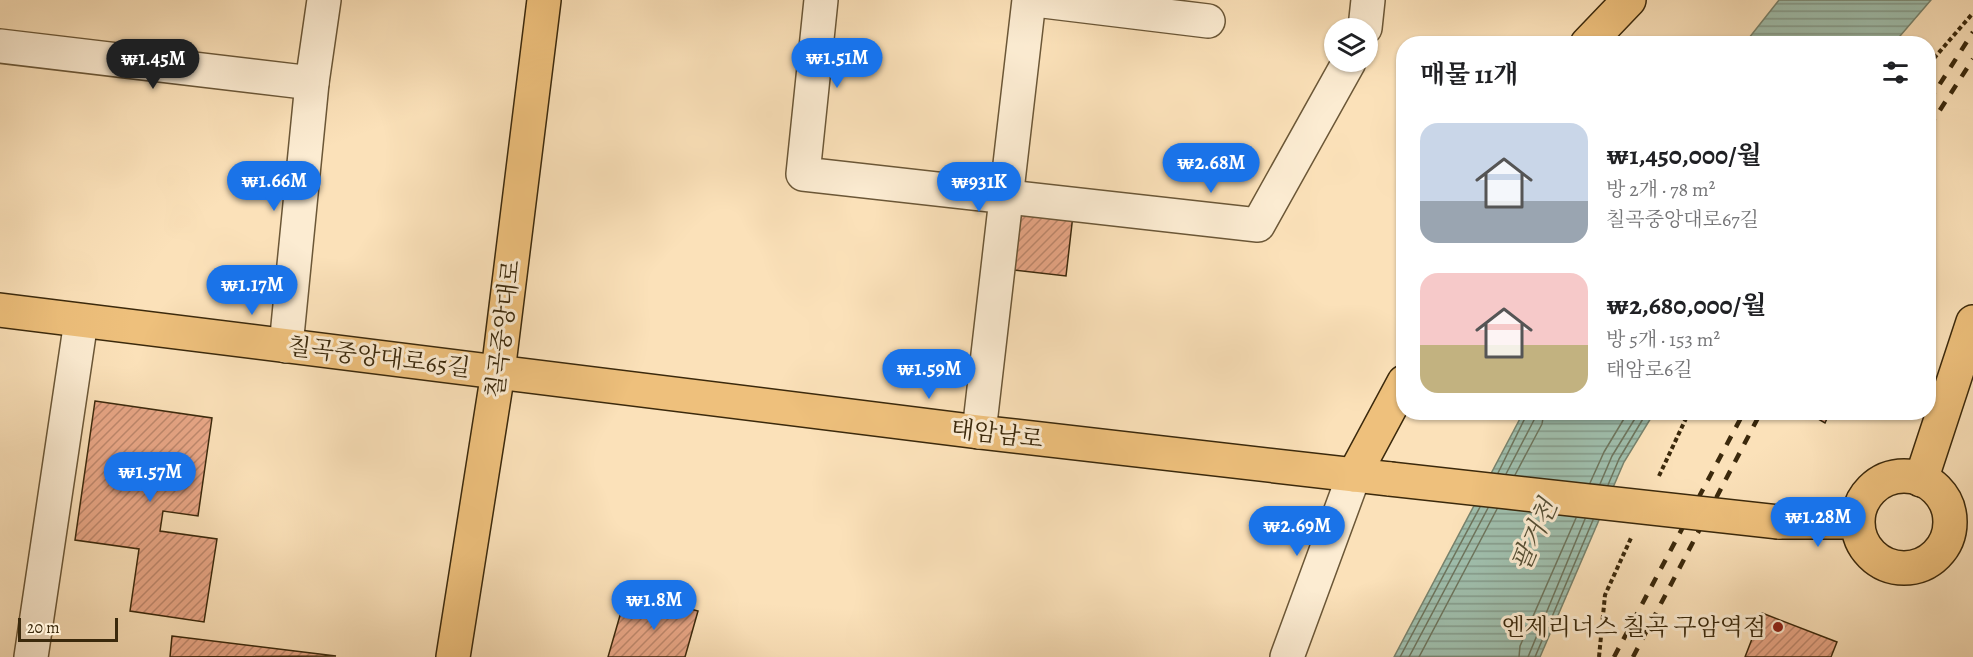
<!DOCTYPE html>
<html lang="ko">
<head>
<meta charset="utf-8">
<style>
  body { margin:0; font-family:Alegreya,"Noto Serif KR",serif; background:#f2f2f2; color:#202124; height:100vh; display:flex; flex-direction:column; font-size:22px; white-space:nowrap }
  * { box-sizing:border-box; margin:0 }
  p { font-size:20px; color:#757577 }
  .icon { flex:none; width:33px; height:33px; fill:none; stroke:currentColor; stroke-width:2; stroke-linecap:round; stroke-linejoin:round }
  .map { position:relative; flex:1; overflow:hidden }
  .details { position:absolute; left:1396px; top:36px; width:540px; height:384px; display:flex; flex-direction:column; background:#fff; border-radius:24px; box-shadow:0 2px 4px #0004 }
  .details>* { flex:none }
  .fabs { position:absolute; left:1324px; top:18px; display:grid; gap:12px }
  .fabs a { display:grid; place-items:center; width:54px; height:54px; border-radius:50%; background:#fff; box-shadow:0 2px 4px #0004; font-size:30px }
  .scale { position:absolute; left:18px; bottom:15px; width:100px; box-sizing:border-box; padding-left:6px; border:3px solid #3b290c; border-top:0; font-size:16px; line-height:21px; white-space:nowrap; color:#3b290c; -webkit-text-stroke:4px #fcecd2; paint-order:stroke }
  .price { position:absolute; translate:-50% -51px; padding:0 14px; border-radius:21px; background:#1a73e8; color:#fff; font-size:20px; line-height:39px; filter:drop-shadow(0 2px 3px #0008) }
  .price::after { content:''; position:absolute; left:50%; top:36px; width:18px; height:14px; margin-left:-9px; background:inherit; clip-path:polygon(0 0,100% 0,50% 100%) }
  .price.selected { background:#222; color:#fff }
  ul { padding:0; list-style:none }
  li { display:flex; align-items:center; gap:18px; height:150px; padding:0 24px }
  li span { display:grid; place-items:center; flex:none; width:168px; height:120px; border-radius:18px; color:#555 }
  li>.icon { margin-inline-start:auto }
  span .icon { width:72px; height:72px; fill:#fffc; stroke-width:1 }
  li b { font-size:26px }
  h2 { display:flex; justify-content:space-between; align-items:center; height:72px; padding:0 24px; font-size:26px }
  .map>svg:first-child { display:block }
  .water { fill:url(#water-rules); stroke:#77826c; stroke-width:1.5 }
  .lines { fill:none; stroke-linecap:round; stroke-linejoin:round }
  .shore { stroke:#6d745c; stroke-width:1.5 }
  .building { fill:url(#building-hatch); stroke:#3b290c; stroke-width:1.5 }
  .minor-casing { stroke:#6b5737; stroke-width:36 }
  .major-casing { stroke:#3b290c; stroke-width:36 }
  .path { stroke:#3b290c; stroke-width:4; stroke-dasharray:4.5 3; stroke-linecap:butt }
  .minor { stroke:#fcecd2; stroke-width:33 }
  .major { stroke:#eec07c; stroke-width:33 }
  .rail { stroke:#3b290c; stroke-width:4.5; stroke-dasharray:10 10; stroke-linecap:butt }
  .major-bridge-casing { stroke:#3b290c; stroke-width:36; stroke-linecap:butt }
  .major-bridge { stroke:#eec07c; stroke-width:33 }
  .poi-dot { fill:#8f2418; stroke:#fcecd2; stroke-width:2 }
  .labels { text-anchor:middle; stroke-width:6; stroke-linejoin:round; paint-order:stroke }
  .street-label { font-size:24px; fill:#3b290c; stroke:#fcecd2 }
  .poi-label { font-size:24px; fill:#3b290c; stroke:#fcecd2; text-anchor:end }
  .water-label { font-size:26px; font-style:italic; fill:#544e34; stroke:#fcecd2 }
</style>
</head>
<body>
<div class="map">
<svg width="1973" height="657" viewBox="0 0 1973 657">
  <defs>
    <pattern id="water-rules" width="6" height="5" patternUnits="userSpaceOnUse" patternTransform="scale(1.5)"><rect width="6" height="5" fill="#9fbeac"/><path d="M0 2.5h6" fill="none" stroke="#839a8a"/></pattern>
    <pattern id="building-hatch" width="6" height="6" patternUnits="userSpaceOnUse" patternTransform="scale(1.5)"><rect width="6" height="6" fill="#e9a787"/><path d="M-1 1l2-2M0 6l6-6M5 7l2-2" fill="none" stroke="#be886d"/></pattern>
  </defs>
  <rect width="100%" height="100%" fill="#fbe1b9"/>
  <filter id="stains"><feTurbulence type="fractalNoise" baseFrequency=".00333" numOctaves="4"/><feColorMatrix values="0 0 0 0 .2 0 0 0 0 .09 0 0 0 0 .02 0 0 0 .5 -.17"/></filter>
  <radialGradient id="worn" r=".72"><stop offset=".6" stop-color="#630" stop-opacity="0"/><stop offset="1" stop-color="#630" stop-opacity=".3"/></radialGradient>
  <g class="water">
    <polygon points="1779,0 1931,0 1894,43 1745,43"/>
    <polygon points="1523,413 1654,413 1624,462 1540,657 1394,657"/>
  </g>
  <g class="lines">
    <g class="shore">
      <polyline points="1498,473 1528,412"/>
      <polyline points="1506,474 1534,420 1535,412"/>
      <polyline points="1515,475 1542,424 1544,412"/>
      <polyline points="1590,483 1604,452 1628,412"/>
      <polyline points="1600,484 1612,456 1639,412"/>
      <polyline points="1608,485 1619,459 1647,412"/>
      <polyline points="1400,657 1480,507"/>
      <polyline points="1409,657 1488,508"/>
      <polyline points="1419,657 1497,509"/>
      <polyline points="1519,657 1520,646 1576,518"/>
      <polyline points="1528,657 1585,519"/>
      <polyline points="1535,657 1593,520"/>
    </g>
  </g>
  <g class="building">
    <polygon points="1028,210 1073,215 1066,276 1005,269 1011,223"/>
    <polygon points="95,401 212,418 198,516 163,511 160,531 217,539 204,622 130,611 139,549 75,540"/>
    <polygon points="1806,412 1830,412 1825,423"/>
    <polygon points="642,596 698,611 685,657 608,657 621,612 636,616"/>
    <polygon points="1762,613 1837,642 1831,657 1745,657"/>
    <polygon points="172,636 336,656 170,657"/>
  </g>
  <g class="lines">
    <g class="minor-casing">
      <g id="minor">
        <polyline points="821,0 803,174 1258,225 1349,62"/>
        <polyline points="1035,0 1208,21"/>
        <polyline points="1365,28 1368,0"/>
        <polyline points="0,46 312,83"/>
        <polyline points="286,346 312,83 324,0"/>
        <polyline points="979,432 1029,0"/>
        <polyline points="31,657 81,321"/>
        <polyline points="1287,657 1354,475"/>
      </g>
    </g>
    <g class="major-casing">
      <g id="major">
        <polyline points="1587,44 1629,0"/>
        <polyline points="0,310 979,432 1390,479"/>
        <polyline points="1354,475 1404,382"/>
        <circle cx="1904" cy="522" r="46"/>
        <polyline points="1921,480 1973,322"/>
        <polyline points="1779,522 1857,522"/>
        <polyline points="453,657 498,372 544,0"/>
      </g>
    </g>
    <g class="path">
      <polyline points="1929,64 1973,13"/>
      <polyline points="1659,476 1689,412"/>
      <polyline points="1599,657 1605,595 1631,538"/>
    </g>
    <use href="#minor" class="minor"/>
    <use href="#major" class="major"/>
    <g class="rail">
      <polyline points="1929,101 1973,32"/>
      <polyline points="1929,127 1973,59"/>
      <polyline points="1614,657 1744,412"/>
      <polyline points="1633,657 1761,412"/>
    </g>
    <g class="major-bridge-casing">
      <polyline id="major-bridge" points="1390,479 1779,522"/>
    </g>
    <use href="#major-bridge" class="major-bridge"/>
  </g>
  <circle class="poi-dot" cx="1778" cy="627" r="6"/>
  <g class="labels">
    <g class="street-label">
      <text transform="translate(503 329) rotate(-83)" y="8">칠곡중앙대로</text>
      <text transform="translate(379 357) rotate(7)" y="8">칠곡중앙대로65길</text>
      <text transform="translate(997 434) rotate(7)" y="8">태암남로</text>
    </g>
    <g class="poi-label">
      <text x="1766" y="635">엔제리너스 칠곡 구암역점</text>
    </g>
    <g class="water-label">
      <text transform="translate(1534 535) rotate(-66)" y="9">팔거천</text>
    </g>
  </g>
  <rect width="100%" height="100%" filter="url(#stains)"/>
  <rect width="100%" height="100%" fill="url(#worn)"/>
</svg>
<div class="fabs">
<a><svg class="icon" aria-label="layers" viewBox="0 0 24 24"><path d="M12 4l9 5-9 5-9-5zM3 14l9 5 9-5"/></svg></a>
</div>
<div class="scale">20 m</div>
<b class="price" style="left:837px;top:89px">₩1.51M</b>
<b class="price selected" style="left:153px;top:90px">₩1.45M</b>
<b class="price" style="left:1211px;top:194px">₩2.68M</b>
<b class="price" style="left:274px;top:212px">₩1.66M</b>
<b class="price" style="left:979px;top:213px">₩931K</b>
<b class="price" style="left:252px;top:316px">₩1.17M</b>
<b class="price" style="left:929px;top:400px">₩1.59M</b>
<b class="price" style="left:150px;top:503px">₩1.57M</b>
<b class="price" style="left:1818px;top:548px">₩1.28M</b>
<b class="price" style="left:1297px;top:557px">₩2.69M</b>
<b class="price" style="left:654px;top:631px">₩1.8M</b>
<section class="details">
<h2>매물 11개<svg class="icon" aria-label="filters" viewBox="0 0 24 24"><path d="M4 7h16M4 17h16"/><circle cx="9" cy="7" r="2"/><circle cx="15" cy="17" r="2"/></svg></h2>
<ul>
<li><span style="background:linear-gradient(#c9d6e8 65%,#9aa5b1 0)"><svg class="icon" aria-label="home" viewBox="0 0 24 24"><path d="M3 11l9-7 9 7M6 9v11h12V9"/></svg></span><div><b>₩1,450,000/월</b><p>방 2개 · 78 m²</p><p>칠곡중앙대로67길</p></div></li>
<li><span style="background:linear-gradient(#f6c9c9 60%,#c2b280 0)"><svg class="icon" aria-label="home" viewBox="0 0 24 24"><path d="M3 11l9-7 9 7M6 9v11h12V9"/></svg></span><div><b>₩2,680,000/월</b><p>방 5개 · 153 m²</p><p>태암로6길</p></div></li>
</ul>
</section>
</div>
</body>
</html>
